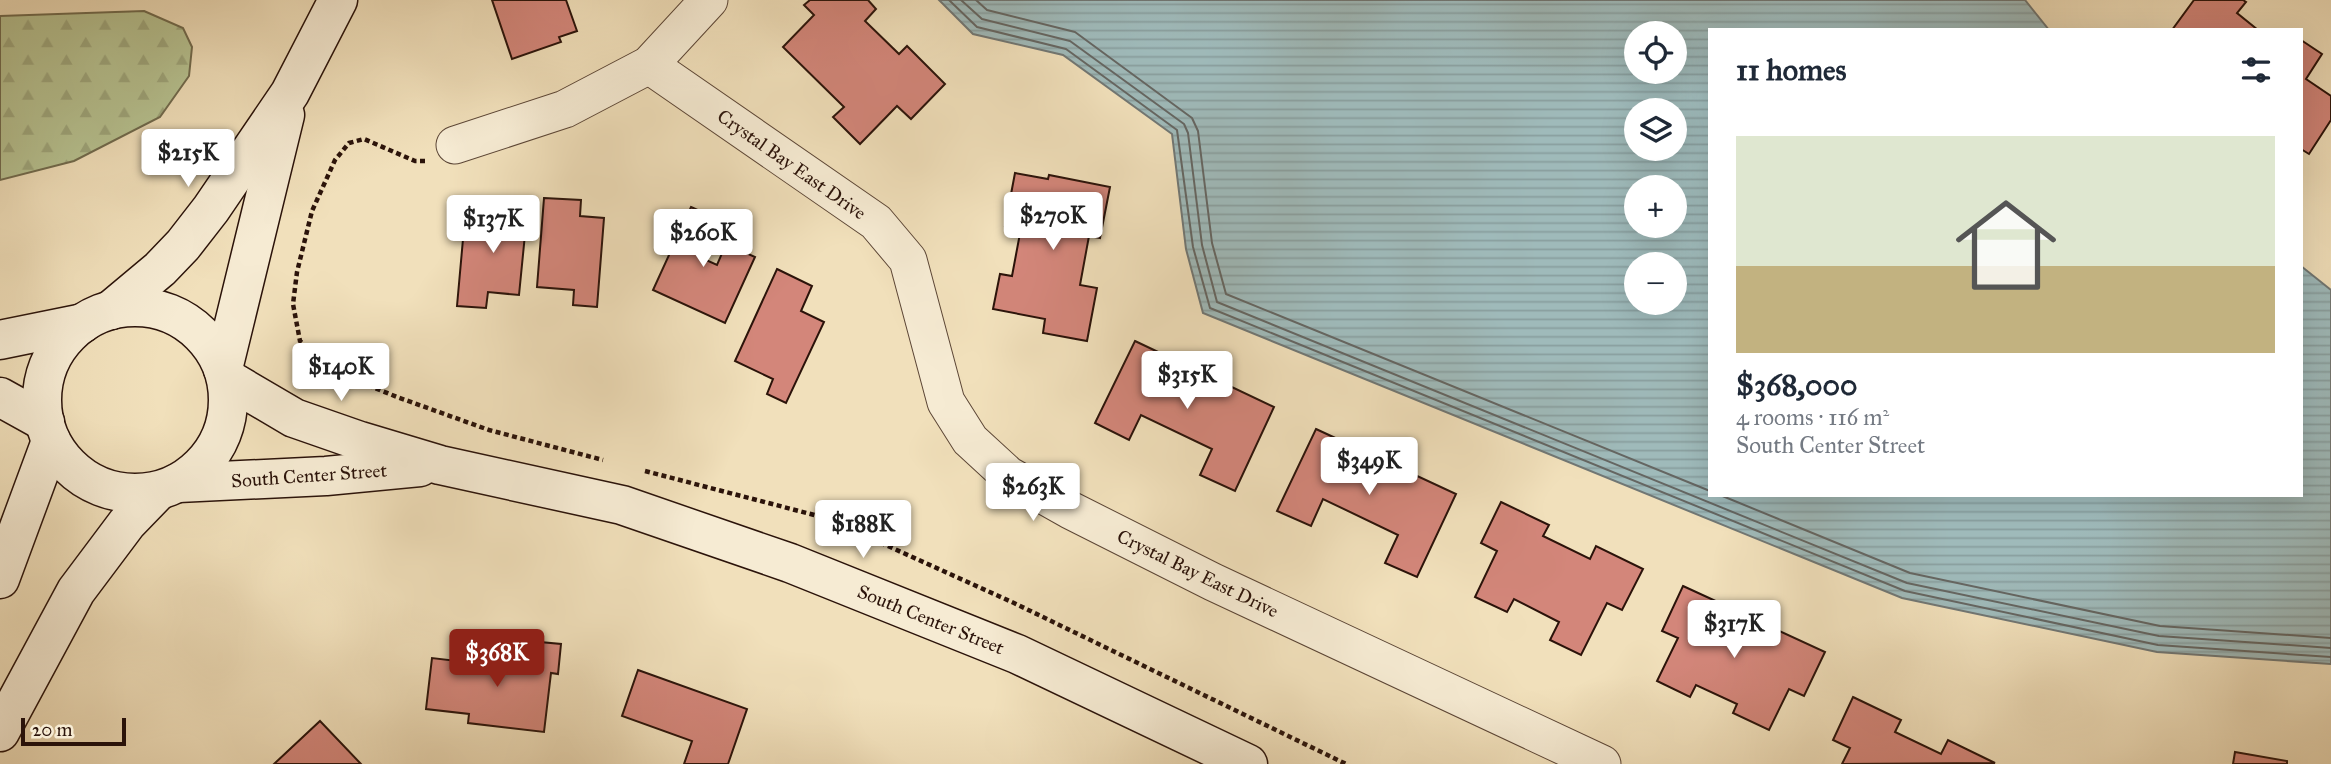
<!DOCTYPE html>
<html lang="en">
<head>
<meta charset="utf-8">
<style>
  body { margin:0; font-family:"IM FELL Great Primer",serif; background:#f6f6f7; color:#1f2937; height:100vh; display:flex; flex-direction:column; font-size:26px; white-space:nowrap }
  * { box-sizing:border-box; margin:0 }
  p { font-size:23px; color:#747a83 }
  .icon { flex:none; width:38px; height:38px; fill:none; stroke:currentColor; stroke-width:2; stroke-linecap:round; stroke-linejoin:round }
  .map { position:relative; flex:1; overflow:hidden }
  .side { position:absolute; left:1708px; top:28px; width:595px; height:469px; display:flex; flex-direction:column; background:#fff; border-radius:0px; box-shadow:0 7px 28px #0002 }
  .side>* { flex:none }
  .tools { position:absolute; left:1624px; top:21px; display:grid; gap:14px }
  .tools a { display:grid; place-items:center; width:63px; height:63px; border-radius:50%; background:#fff; box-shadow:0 7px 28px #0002; font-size:35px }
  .scale { position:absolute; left:21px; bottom:18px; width:105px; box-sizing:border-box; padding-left:7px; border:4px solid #2b130a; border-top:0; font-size:19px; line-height:24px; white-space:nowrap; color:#2b130a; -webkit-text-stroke:5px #f6ebd3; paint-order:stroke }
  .price { position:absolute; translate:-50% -60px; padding:0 16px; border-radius:7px; background:#fff; color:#222; font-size:23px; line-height:46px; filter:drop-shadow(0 2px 4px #0008) }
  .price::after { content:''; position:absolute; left:50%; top:42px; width:21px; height:16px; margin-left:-10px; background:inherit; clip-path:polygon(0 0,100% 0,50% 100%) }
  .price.selected { background:#8f2418; color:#fff }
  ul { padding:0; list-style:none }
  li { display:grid; align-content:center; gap:14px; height:371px; padding:0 28px }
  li+li { border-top:2px solid #e0e1e3 }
  li span { display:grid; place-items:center; height:217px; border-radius:0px; color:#555 }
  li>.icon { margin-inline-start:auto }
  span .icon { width:126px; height:126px; fill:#fffc; stroke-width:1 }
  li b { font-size:30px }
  h2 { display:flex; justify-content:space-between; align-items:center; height:84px; padding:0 28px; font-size:30px }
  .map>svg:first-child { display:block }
  .forest { fill:url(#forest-firs); stroke:#716b4e; stroke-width:2 }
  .water { fill:url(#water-rules); stroke:#717774; stroke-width:2; fill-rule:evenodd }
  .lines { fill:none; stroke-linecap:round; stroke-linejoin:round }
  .shore { stroke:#656662; stroke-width:2 }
  .building { fill:#d3867a; stroke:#2b130a; stroke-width:2 }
  .street-casing { stroke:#5c4636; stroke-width:39 }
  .secondary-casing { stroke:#2b130a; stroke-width:41 }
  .path { stroke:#2b130a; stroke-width:4.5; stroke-dasharray:5 3.5; stroke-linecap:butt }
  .street { stroke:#f6ebd3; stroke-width:37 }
  .secondary { stroke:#f6ebd3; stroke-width:38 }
  .labels { text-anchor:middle; stroke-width:5; stroke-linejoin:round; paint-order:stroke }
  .street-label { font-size:19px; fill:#2b130a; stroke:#f6ebd3 }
</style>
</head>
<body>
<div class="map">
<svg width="2331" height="764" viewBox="0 0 2331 764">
  <defs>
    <pattern id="forest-firs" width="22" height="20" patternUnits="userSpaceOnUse" patternTransform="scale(1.75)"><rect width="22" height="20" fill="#b7c392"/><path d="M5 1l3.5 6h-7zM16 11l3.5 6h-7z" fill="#9ea77d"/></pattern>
    <pattern id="water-rules" width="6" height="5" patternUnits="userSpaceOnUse" patternTransform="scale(1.75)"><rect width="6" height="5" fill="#9fbaba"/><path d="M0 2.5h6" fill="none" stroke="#899f9f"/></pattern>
  </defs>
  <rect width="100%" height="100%" fill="#f1e0bb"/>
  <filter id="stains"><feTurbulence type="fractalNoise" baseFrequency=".00286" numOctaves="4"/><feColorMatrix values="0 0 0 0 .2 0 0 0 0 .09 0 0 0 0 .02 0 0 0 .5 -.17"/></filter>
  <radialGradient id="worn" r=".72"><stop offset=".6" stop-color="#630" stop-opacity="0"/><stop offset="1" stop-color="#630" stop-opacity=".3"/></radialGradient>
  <polygon class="forest" points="144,11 183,28 192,47 189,76 160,117 74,161 0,180 0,16"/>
  <path class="water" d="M939 0H2025L2049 30H1710V495H2301V266L2331 290V664L2157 652 1902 598 1203 313 1186 249 1172 134 1063 55 973 34ZM1636 33H1675V72H1636ZM1636 110H1675V149H1636ZM1636 187H1675V226H1636ZM1636 264H1675V303H1636Z"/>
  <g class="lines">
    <g class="shore">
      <polyline points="949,0 977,27 1066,49 1177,130 1193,247 1210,308 1905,591 2158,645 2331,657"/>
      <polyline points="961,0 982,19 1070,41 1184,124 1188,133 1202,245 1217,302 1907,583 2159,636 2331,648"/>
      <polyline points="976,0 987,10 1075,32 1192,118 1198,131 1212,243 1226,294 1710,491"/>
      <polyline points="1720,495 1910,573 2160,626 2331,638"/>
    </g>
  </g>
  <g class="building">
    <polygon points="492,0 566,0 577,31 559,37 561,42 512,59"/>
    <polygon points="810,0 868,0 876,9 865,21 899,54 907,46 945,84 911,119 897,106 860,144 833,117 844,107 783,47 814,15 804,5"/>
    <polygon points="2194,0 2243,0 2246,2 2237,13 2258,30 2172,30"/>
    <polygon points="2301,40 2322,54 2306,79 2331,96 2331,120 2309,154 2301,149"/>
    <polygon points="1015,173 1048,179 1049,175 1110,187 1100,238 1089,236 1080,285 1097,288 1087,341 1043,333 1045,319 993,309 1000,274 1012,276 1021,228 1005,226"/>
    <polygon points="544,198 581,200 580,216 604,218 597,307 573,305 574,290 537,287"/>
    <polygon points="488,200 528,204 519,295 488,292 486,308 457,306 464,228 485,230"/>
    <polygon points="691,207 724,222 706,260 717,265 726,244 755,257 725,323 653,290"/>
    <polygon points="777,269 812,286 801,311 824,322 786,403 767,394 773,379 735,361"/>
    <polygon points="1135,341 1274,407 1235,491 1200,475 1212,449 1141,415 1129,440 1095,423"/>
    <polygon points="1316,429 1456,494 1417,577 1385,563 1398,535 1323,499 1311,526 1277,511"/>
    <polygon points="1501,502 1549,525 1543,536 1590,559 1596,546 1643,569 1622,610 1607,603 1581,655 1550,640 1559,622 1514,599 1507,612 1475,597 1497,551 1481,543"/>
    <polygon points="1683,586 1731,608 1725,622 1771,643 1777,630 1825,652 1804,696 1789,689 1769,730 1733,713 1737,704 1696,685 1690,697 1657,681 1678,638 1662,631"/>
    <polygon points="529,641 561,644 558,674 551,673 544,732 468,723 469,714 426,709 432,658 525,669"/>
    <polygon points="638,670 747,709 728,764 684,764 692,741 622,716"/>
    <polygon points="1853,697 1901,720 1895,732 1941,754 1948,740 1995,763 1842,764 1850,748 1833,740"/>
    <polygon points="320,721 361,764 274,764"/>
    <polygon points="2235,752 2287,761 2287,764 2233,764"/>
  </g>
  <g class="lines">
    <g class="street-casing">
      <g id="street">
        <polyline points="649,65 876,222 908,260 946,402 970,440 1008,475 1070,510 1213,582 1602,764"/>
        <polyline points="455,145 565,109 649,65 709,0"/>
      </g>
    </g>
    <g class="secondary-casing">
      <g id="secondary">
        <circle cx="135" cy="400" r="93"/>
        <polyline points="111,310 160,269 183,245 211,209 290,93 338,0"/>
        <polyline points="0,340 83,323"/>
        <polyline points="223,369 285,115"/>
        <polyline points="226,378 294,418 360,441 440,465 622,505 790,563 1017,654 1248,764"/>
        <polyline points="0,397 45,422"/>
        <polyline points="178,483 326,476 420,467"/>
        <polyline points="0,579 51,441"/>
        <polyline points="0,732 76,591 127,523 158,491"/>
      </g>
    </g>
    <g class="path">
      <polyline points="425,161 415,161 364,139 349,143 335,160 312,211 297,272 293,304 300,341 333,371 397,397 489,430 603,460"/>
      <polyline points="645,471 826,518 1014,603 1346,764"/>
    </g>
    <use href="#street" class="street"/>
    <use href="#secondary" class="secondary"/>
  </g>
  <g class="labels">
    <g class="street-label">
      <text transform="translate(792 164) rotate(35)" y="7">Crystal Bay East Drive</text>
      <text transform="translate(309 475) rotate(-4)" y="7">South Center Street</text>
      <text transform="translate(1198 573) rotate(26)" y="7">Crystal Bay East Drive</text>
      <text transform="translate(931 619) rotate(22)" y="7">South Center Street</text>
    </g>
  </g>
  <rect width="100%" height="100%" filter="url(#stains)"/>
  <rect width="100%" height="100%" fill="url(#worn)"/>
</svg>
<div class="tools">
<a><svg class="icon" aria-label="locate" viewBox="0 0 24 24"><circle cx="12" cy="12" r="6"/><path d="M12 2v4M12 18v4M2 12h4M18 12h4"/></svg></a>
<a><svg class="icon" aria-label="layers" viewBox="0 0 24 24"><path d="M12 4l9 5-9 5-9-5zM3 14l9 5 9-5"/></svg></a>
<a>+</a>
<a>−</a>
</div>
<div class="scale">20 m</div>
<b class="price" style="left:188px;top:189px">$215K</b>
<b class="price" style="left:1053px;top:252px">$270K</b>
<b class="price" style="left:493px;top:255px">$137K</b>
<b class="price" style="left:703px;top:269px">$260K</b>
<b class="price" style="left:341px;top:403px">$140K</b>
<b class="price" style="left:1187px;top:411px">$315K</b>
<b class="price" style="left:1369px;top:497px">$349K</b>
<b class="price" style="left:1033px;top:523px">$263K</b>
<b class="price" style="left:863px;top:560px">$188K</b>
<b class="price" style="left:1734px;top:660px">$317K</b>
<b class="price selected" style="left:497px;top:689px">$368K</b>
<section class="side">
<h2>11 homes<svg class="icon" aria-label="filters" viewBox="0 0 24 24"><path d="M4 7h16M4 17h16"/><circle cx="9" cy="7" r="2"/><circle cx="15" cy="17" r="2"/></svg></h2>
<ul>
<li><span style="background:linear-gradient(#dfe7d0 60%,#c2b280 0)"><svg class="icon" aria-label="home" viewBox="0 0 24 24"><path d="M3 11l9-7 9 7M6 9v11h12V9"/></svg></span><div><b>$368,000</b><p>4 rooms · 116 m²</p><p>South Center Street</p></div></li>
</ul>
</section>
</div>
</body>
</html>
